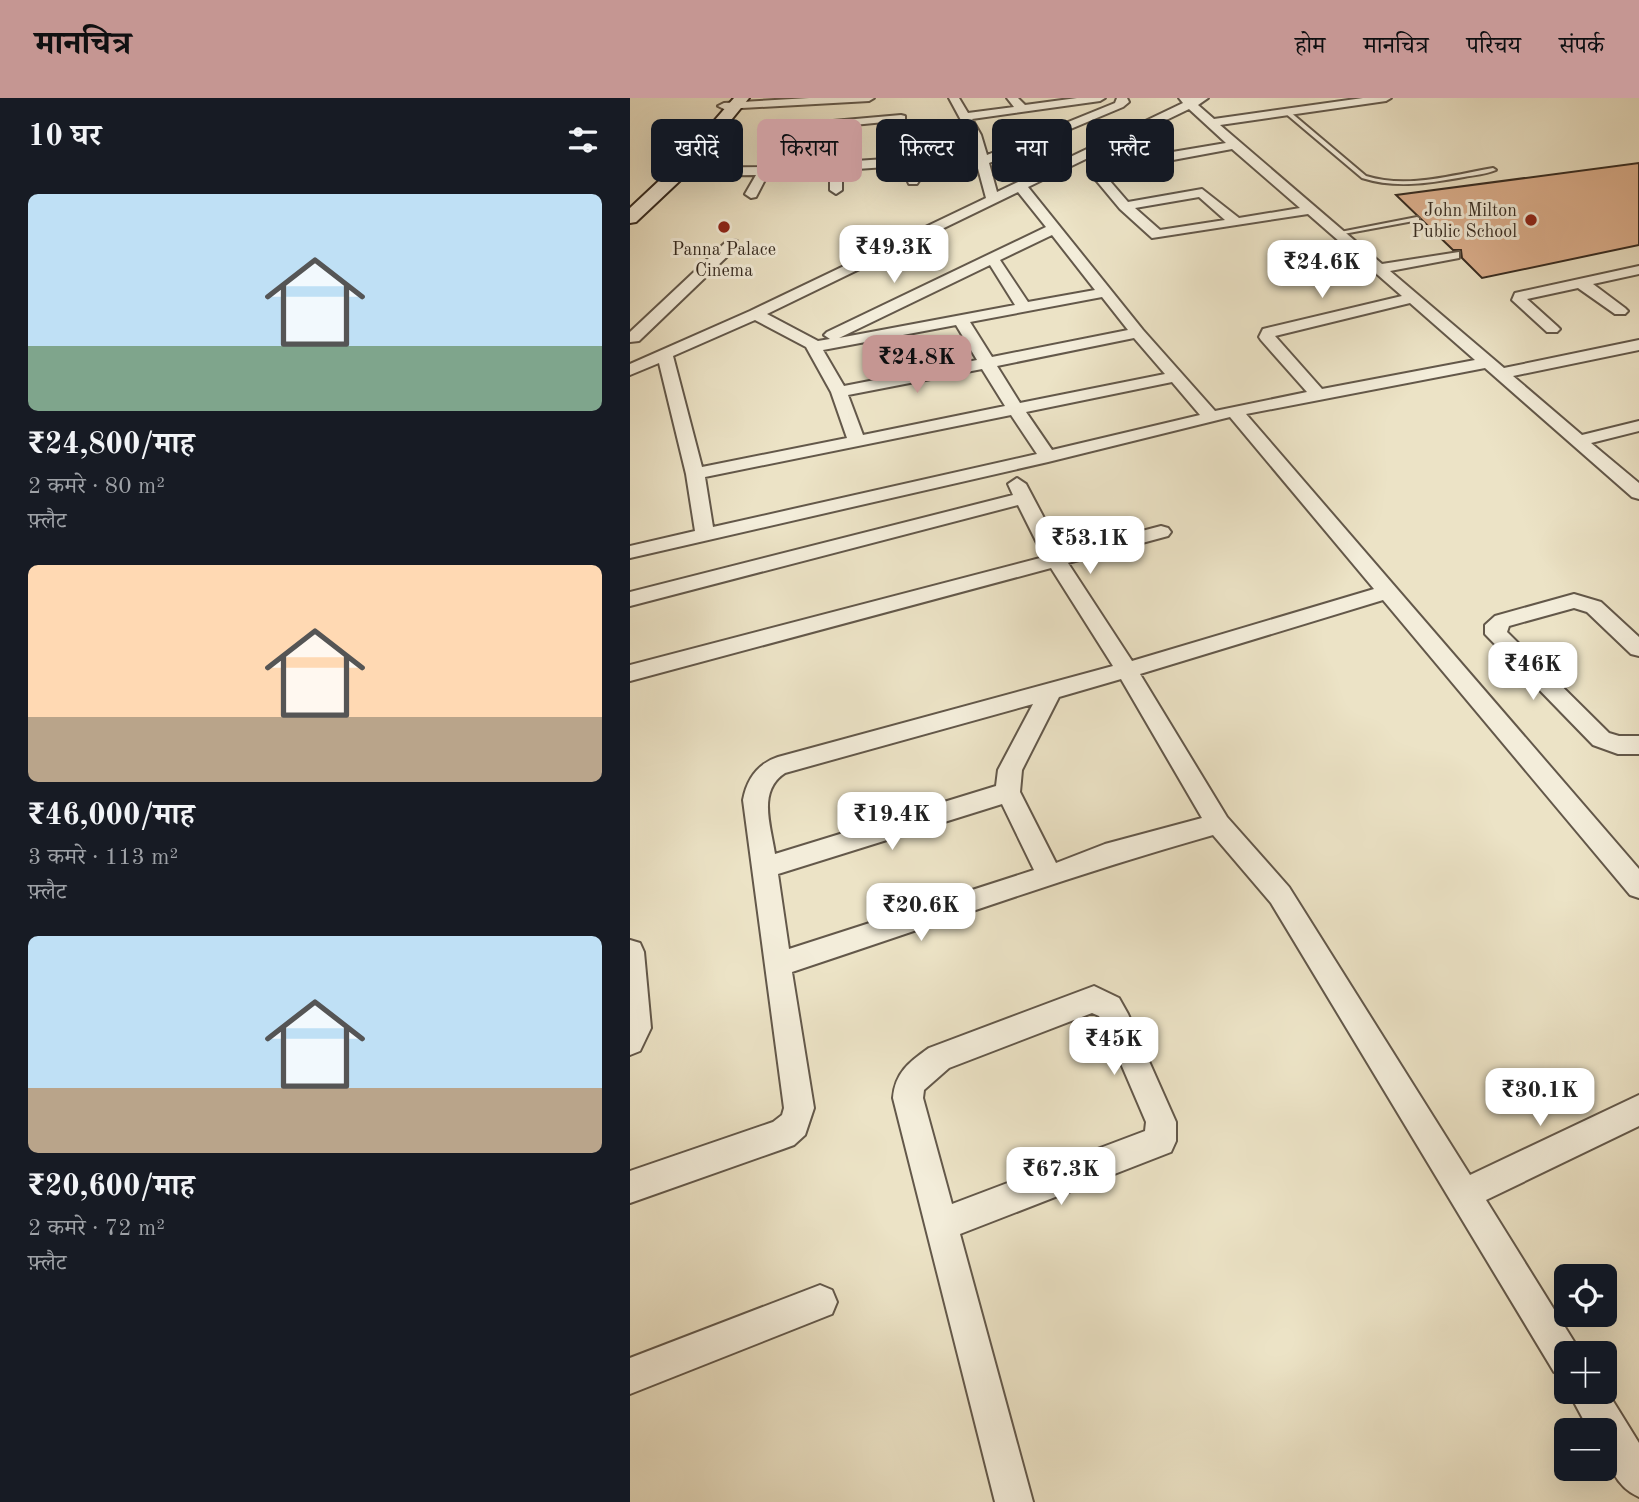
<!DOCTYPE html>
<html lang="hi">
<head>
<meta charset="utf-8">
<style>
  body { margin:0; font-family:"Old Standard TT","Noto Serif Devanagari",serif; background:#242831; color:#f1f3f6; height:100vh; display:flex; flex-direction:column; font-size:26px; white-space:nowrap }
  * { box-sizing:border-box; margin:0 }
  p { font-size:23px; color:#9ea1a6 }
  .icon { flex:none; width:38px; height:38px; fill:none; stroke:currentColor; stroke-width:2; stroke-linecap:round; stroke-linejoin:round }
  .map { position:relative; flex:1; overflow:hidden }
  .sheet { display:flex; flex-direction:column; background:#171b24; width:630px }
  .sheet>* { flex:none }
  .guide { position:absolute; left:21px; top:21px; width:665px; height:63px; display:flex; gap:14px }
  .controls { position:absolute; left:924px; top:1166px; display:grid; gap:14px }
  .controls a { display:grid; place-items:center; width:63px; height:63px; border-radius:10px; background:#171b24; box-shadow:0 7px 28px #0002; font-size:35px }
  .price { position:absolute; translate:-50% -60px; padding:0 16px; border-radius:14px; background:#fff; color:#222; font-size:23px; line-height:46px; filter:drop-shadow(0 2px 4px #0008) }
  .price::after { content:''; position:absolute; left:50%; top:42px; width:21px; height:16px; margin-left:-10px; background:inherit; clip-path:polygon(0 0,100% 0,50% 100%) }
  .price.active { background:#c59692; color:#111 }
  ul { padding:0; list-style:none }
  li { display:grid; align-content:center; gap:14px; height:371px; padding:0 28px }
  li span { display:grid; place-items:center; height:217px; border-radius:10px; color:#555 }
  li>.icon { margin-inline-start:auto }
  span .icon { width:126px; height:126px; fill:#fffc; stroke-width:1 }
  li b { font-size:30px }
  h2 { display:flex; justify-content:space-between; align-items:center; height:84px; padding:0 28px; font-size:30px }
  .chip { padding:0 24px; border-radius:10px; background:#171b24; box-shadow:0 7px 28px #0002; font-size:24px; line-height:63px }
  .chip.active { background:#c59692; color:#111 }
  header { display:flex; align-items:center; gap:42px; box-sizing:border-box; height:98px; padding:0 35px; background:#c59692; color:#111 }
  header strong { font-size:33px }
  nav { display:flex; gap:38px; margin-inline-start:auto; font-size:24px }
  main { display:flex; flex:1; min-height:0 }
  .map>svg:first-child { display:block }
  .building { fill:#ddb08e; stroke:#352a20; stroke-width:2 }
  .lines { fill:none; stroke-linecap:round; stroke-linejoin:round }
  .lane-casing { stroke:#63584a; stroke-width:4 }
  .street-casing { stroke:#63584a; stroke-width:4 }
  .secondary-casing { stroke:#352a20; stroke-width:4 }
  .lane { fill:#f3edda; fill-rule:evenodd }
  .street { fill:#f3edda; fill-rule:evenodd }
  .secondary { fill:#f3edda; fill-rule:evenodd }
  .poi-dot { fill:#8f2418; stroke:#f3edda; stroke-width:2.5 }
  .labels { text-anchor:middle; stroke-width:6; stroke-linejoin:round; paint-order:stroke }
  .far-poi-label { font-size:18px; fill:#352a20; stroke:#f3edda; text-anchor:end }
</style>
</head>
<body>
<header>
<strong>मानचित्र</strong>
<nav><a>होम</a><a>मानचित्र</a><a>परिचय</a><a>संपर्क</a></nav>
</header>
<main>
<section class="sheet">
<h2>10 घर<svg class="icon" aria-label="filters" viewBox="0 0 24 24"><path d="M4 7h16M4 17h16"/><circle cx="9" cy="7" r="2"/><circle cx="15" cy="17" r="2"/></svg></h2>
<ul>
<li><span style="background:linear-gradient(#bfe0f5 70%,#7fa58c 0)"><svg class="icon" aria-label="home" viewBox="0 0 24 24"><path d="M3 11l9-7 9 7M6 9v11h12V9"/></svg></span><div><b>₹24,800/माह</b><p>2 कमरे · 80 m²</p><p>फ़्लैट</p></div></li>
<li><span style="background:linear-gradient(#ffd9b3 70%,#b9a48a 0)"><svg class="icon" aria-label="home" viewBox="0 0 24 24"><path d="M3 11l9-7 9 7M6 9v11h12V9"/></svg></span><div><b>₹46,000/माह</b><p>3 कमरे · 113 m²</p><p>फ़्लैट</p></div></li>
<li><span style="background:linear-gradient(#bfe0f5 70%,#b9a48a 0)"><svg class="icon" aria-label="home" viewBox="0 0 24 24"><path d="M3 11l9-7 9 7M6 9v11h12V9"/></svg></span><div><b>₹20,600/माह</b><p>2 कमरे · 72 m²</p><p>फ़्लैट</p></div></li>
</ul>
</section>
<div class="map">
<svg width="1009" height="1404" viewBox="0 0 1009 1404">
  <rect width="100%" height="100%" fill="#ece3c6"/>
  <filter id="stains"><feTurbulence type="fractalNoise" baseFrequency=".00286" numOctaves="4"/><feColorMatrix values="0 0 0 0 .2 0 0 0 0 .09 0 0 0 0 .02 0 0 0 .5 -.17"/></filter>
  <radialGradient id="worn" r=".72"><stop offset=".6" stop-color="#630" stop-opacity="0"/><stop offset="1" stop-color="#630" stop-opacity=".3"/></radialGradient>
  <polygon class="building" points="1009,65 1009,147 852,180 832,160 831,152 823,152 766,97"/>
  <g class="lines">
    <g class="lane-casing">
      <g id="lane">
        <path d="M655 13H659L736 78C777 91 822 77 863 70L866 72C857 76 845 77 834 79 800 85 766 91 732 80L655 15Z"/>
        <polygon points="787,119 789,120 789,122 708,137 705,135"/>
      </g>
    </g>
    <g class="street-casing">
      <g id="street">
        <polygon points="179,0 244,0 239,3 94,11 88,8 94,5"/>
        <path d="M319 0H329L338 15 384 9 377 0H388L395 7 447 0H475L470 3 342 21 351 37 357 57 485 5 487 0H497L499 4 493 9 359 65 367 94 553 5 549 0H578L568 7 584 21 733 0H761L756 3 590 27 752 166 829 154V160L760 173 874 270 1009 242V252L883 278 952 337 1009 323V333L961 345 1009 385V401L1002 399 855 270 616 316 1009 771V800L1000 797 753 502 510 576 597 719 659 789 840 1077 1009 997V1028L856 1102 948 1250 951 1255H936V1280L924 1274 641 805 583 737C441 777 302 828 162 874L184 1010 175 1037 164 1047 153 1051 0 1105V1073L143 1024 152 1017 154 1010 113 702C117 681 127 666 148 659L483 568 421 470 0 583V567L414 459 388 407 0 508V494L383 397 378 386 387 380 396 386 432 454 531 428 538 430 541 434 538 438 438 465 502 563 744 491 600 319 418 364 0 460V448L65 433 56 376 29 265 0 277V266L120 213 356 100 339 37ZM559 11 596 45 471 66 460 75 490 111 522 140 678 116 772 198 633 231 629 239 631 242 677 294 585 313 513 232 398 89ZM602 51 670 110 609 120 572 91 498 104 473 75ZM388 94 416 129 197 234 194 237 200 241 188 243 137 216ZM569 99 595 122 530 132 505 110ZM422 137 465 192 398 204 370 162ZM360 167 385 207 209 240ZM472 199 498 232 362 259 340 224ZM780 205 845 262 692 291 645 238ZM125 222 176 249 201 294 217 340 72 369 43 258ZM326 227 347 262 214 288 193 252ZM504 240 535 276 390 305 367 268ZM352 271 375 308 233 337 218 297ZM542 284 570 317 422 352 396 314ZM381 317 407 356 83 429 75 379ZM491 581 572 720 475 746 426 765 390 694 392 672 429 599ZM403 606 368 672 366 688 145 756C141 728 127 693 155 675ZM372 706 404 772 159 851 148 776Z"/>
        <polygon points="271,17 275,18 275,22 203,29 197,26 203,23"/>
        <polygon points="271,60 285,66 289,83 287,86 279,86 271,68 212,72 212,92 206,96 200,92 200,72 138,76 126,99 121,100 115,96 126,77 49,78 43,74 49,70 134,69"/>
        <polygon points="102,142 107,143 107,149 9,243 0,244 0,234 97,143"/>
        <polygon points="1009,168 1009,176 963,186 995,210 998,213 995,216 985,216 948,190 897,201 927,228 930,231 927,234 917,234 882,202 885,195"/>
        <polygon points="944,496 971,504 1009,539 1009,558 1001,556 957,514 944,510 879,528 877,534 979,635 989,638 1009,638 1009,656 988,656 963,647 855,536 855,527 865,518"/>
        <polygon points="0,842 10,845 14,854 21,930 10,953 0,957"/>
        <path d="M464 888 489 900 498 916 546 1024V1043L541 1054 330 1136 403 1404H365L263 1000C265 975 279 964 299 950ZM462 915 469 918 477 933 516 1024 515 1033 322 1106 293 1000 294 992 319 970Z"/>
        <polygon points="190,1187 202,1192 207,1204 202,1216 0,1296 0,1260"/>
        <path d="M975 1290 1009 1345V1399C982 1387 975 1359 975 1332H959L938 1293H975Z"/>
      </g>
    </g>
    <g class="secondary-casing">
      <polygon id="secondary" points="104,0 119,0 58,75 6,124 0,125 0,110 46,67"/>
    </g>
    <use href="#lane" class="lane"/>
    <use href="#street" class="street"/>
    <use href="#secondary" class="secondary"/>
  </g>
  <g class="poi-dot">
    <circle cx="901" cy="122" r="7"/>
    <circle cx="94" cy="129" r="7"/>
  </g>
  <g class="labels">
    <g class="far-poi-label">
      <text x="887" y="118">John Milton<tspan x="887" dy="21">Public School</tspan></text>
      <text x="94" y="157" text-anchor="middle">Panna Palace<tspan x="94" dy="21">Cinema</tspan></text>
    </g>
  </g>
  <rect width="100%" height="100%" filter="url(#stains)"/>
  <rect width="100%" height="100%" fill="url(#worn)"/>
</svg>
<div class="controls">
<a><svg class="icon" aria-label="locate" viewBox="0 0 24 24"><circle cx="12" cy="12" r="6"/><path d="M12 2v4M12 18v4M2 12h4M18 12h4"/></svg></a>
<a>+</a>
<a>−</a>
</div>
<b class="price" style="left:264px;top:187px">₹49.3K</b>
<b class="price" style="left:692px;top:202px">₹24.6K</b>
<b class="price active" style="left:287px;top:297px">₹24.8K</b>
<b class="price" style="left:460px;top:478px">₹53.1K</b>
<b class="price" style="left:903px;top:604px">₹46K</b>
<b class="price" style="left:262px;top:754px">₹19.4K</b>
<b class="price" style="left:291px;top:845px">₹20.6K</b>
<b class="price" style="left:484px;top:979px">₹45K</b>
<b class="price" style="left:910px;top:1030px">₹30.1K</b>
<b class="price" style="left:431px;top:1109px">₹67.3K</b>
<div class="guide">
<a class="chip">खरीदें</a>
<a class="chip active">किराया</a>
<a class="chip">फ़िल्टर</a>
<a class="chip">नया</a>
<a class="chip">फ़्लैट</a>
</div>
</div>
</main>
</body>
</html>
